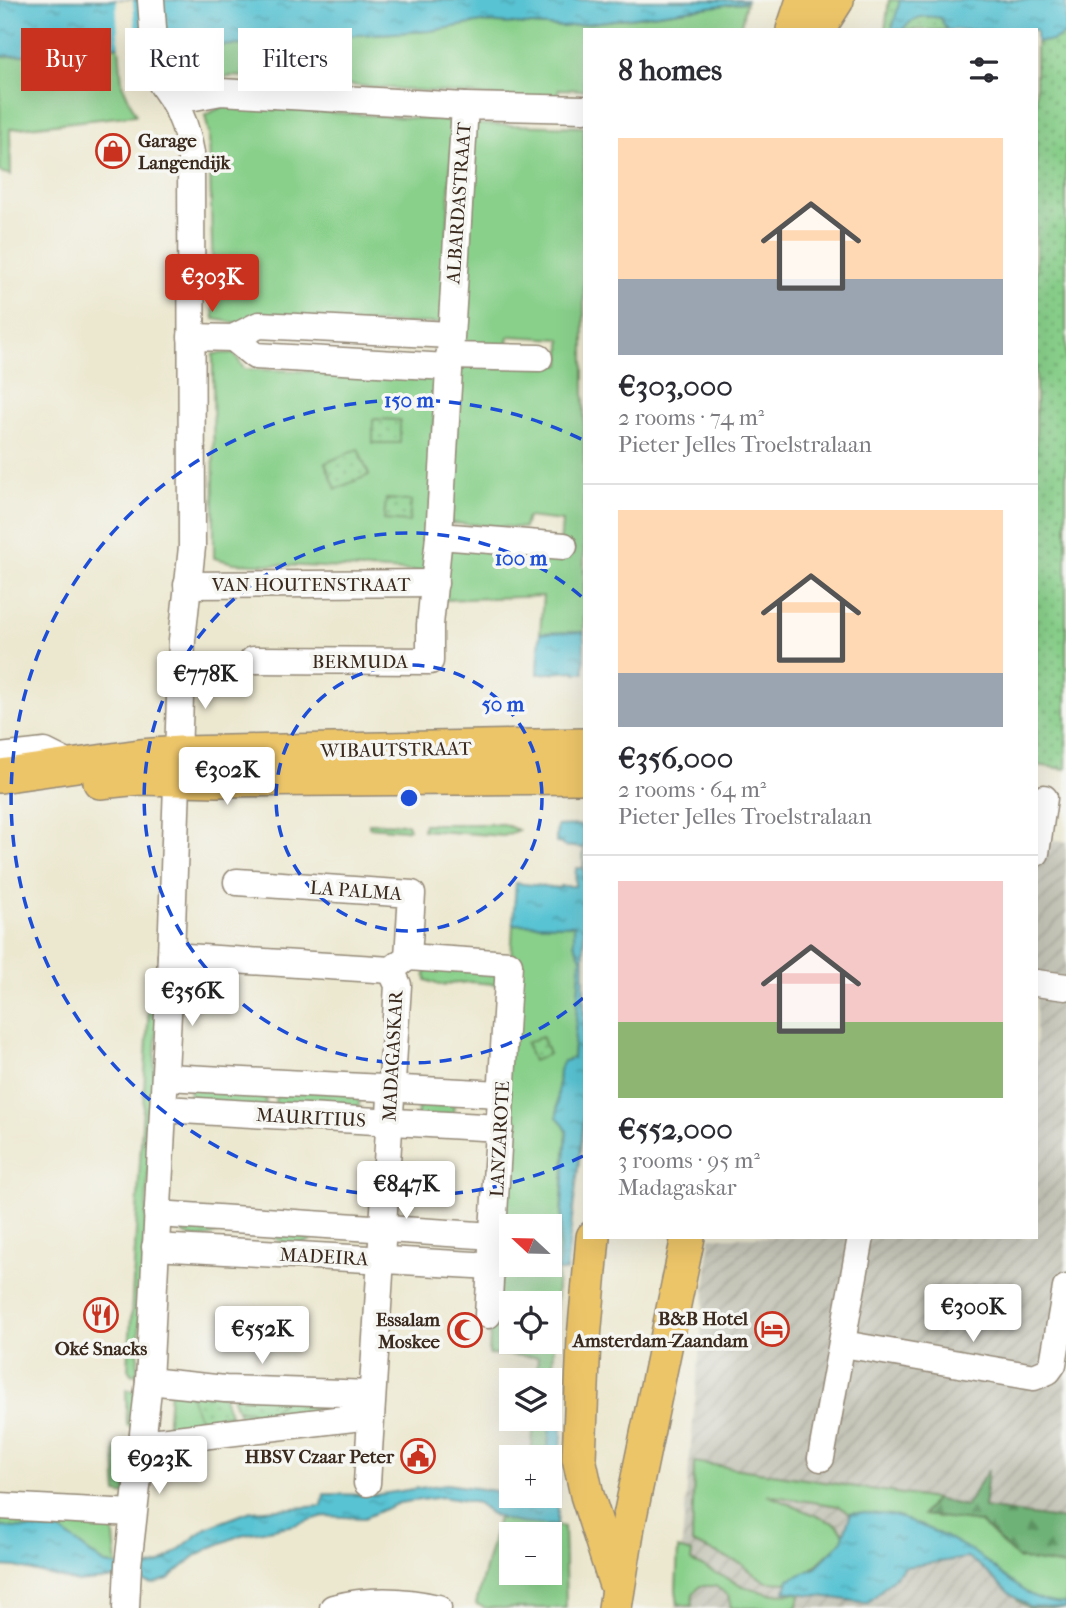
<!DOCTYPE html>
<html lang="en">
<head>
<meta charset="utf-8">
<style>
  body { margin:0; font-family:"IM FELL French Canon",serif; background:#f7f7f7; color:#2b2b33; height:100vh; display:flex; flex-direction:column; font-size:26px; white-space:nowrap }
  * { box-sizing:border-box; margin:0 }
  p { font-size:23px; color:#7c7c81 }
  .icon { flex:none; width:38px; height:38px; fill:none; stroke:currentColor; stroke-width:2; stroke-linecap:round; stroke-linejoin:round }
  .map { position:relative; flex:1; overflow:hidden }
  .details { position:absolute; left:583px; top:28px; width:455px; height:1211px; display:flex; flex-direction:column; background:#fff; border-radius:0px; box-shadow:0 7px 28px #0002 }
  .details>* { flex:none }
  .banner { position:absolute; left:21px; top:28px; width:457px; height:63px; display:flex; gap:14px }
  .needle { width:46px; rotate:292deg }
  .controls { position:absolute; left:499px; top:1214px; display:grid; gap:14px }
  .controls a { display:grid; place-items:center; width:63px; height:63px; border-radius:0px; background:#fff; box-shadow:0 7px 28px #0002; font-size:35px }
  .price { position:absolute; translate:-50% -60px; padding:0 16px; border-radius:7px; background:#fff; color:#222; font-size:23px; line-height:46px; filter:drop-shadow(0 2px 4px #0008) }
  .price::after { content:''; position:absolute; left:50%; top:42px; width:21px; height:16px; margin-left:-10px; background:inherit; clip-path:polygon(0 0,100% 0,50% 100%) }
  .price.active { background:#c8321e; color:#fff }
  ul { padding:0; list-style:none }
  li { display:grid; align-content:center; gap:14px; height:371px; padding:0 35px }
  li+li { border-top:2px solid #e1e1e2 }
  li span { display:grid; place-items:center; height:217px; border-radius:0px; color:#555 }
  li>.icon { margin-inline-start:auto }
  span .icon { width:126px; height:126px; fill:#fffc; stroke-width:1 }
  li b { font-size:30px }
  h2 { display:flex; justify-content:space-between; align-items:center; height:84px; padding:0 35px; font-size:30px }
  .pill { padding:0 24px; border-radius:0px; background:#fff; box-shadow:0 7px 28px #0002; font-size:24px; line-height:63px }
  .pill.active { background:#c8321e; color:#fff }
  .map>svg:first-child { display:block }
  .industrial { fill:url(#industrial-furrows) }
  .grass { fill:#89d08b; stroke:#627d54; stroke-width:2; fill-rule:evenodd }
  .forest { fill:url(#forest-firs); stroke:#546e4a; stroke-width:2 }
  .park { fill:url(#park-dots); stroke:#627d54; stroke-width:2 }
  .water { fill:url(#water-ripples); stroke:#4a7678; stroke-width:2 }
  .pier { fill:#ece8d0 }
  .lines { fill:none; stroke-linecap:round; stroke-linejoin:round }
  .minor-casing { stroke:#948977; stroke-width:29 }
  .major-casing { stroke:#948977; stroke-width:36 }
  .minor { stroke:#fff; stroke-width:26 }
  .major { stroke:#edc569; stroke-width:33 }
  .ring { fill:none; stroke:#1d4ed8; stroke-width:3.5; stroke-dasharray:12 9 }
  .labels { text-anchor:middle; stroke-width:7; stroke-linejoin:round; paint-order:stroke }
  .poi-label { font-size:19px; font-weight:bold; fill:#3b2a1e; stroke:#f6f6f2; text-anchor:end }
  .street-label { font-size:19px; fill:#3b2a1e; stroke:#f6f6f2 }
  .centre { fill:#1d4ed8; stroke:#f6f6f2; stroke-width:3.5 }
  .ring-label { font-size:21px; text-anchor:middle; font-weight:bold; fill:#1d4ed8; stroke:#f6f6f2; stroke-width:7; stroke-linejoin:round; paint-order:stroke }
</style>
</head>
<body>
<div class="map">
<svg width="1066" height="1608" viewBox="0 0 1066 1608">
  <defs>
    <pattern id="industrial-furrows" width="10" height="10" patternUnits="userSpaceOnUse" patternTransform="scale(1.75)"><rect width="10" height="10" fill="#c5c5b8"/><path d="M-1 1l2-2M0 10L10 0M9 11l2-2" fill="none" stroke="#aaa99e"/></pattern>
    <pattern id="forest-firs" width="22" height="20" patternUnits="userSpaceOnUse" patternTransform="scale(1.75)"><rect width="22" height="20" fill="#6eb277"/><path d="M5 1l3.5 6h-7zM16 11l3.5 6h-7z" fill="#5c9161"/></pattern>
    <pattern id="park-dots" width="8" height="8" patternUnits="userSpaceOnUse" patternTransform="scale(1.75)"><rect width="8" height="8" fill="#89d08b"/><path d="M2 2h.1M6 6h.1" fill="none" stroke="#71a971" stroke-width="1.8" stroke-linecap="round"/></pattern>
    <pattern id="water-ripples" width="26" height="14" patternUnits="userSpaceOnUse" patternTransform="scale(1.75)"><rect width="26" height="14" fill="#58c3d3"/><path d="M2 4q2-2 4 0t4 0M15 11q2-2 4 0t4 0" fill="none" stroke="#4a9fab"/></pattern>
  </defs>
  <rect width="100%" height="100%" fill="#f6f6f2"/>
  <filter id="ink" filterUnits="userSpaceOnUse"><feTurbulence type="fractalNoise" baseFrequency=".0143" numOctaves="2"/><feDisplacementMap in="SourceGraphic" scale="14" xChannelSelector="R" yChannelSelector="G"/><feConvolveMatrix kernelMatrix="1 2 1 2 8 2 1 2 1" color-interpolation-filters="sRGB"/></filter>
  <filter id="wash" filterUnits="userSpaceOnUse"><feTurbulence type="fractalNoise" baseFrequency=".00686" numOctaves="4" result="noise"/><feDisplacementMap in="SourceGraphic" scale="28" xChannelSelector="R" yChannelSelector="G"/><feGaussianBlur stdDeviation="1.57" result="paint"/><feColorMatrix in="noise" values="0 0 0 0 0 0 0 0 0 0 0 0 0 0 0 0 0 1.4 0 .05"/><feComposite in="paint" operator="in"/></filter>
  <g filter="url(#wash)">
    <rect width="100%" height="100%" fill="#ece8d0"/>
    <polygon class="industrial" points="1036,840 1066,842 1066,1608 676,1608 710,1237 1036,1237"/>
    <g class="grass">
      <polygon points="746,2 740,30 584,30 584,90 559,89 554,101 233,76 178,85 173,45 286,45 356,35 430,31 482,22 563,27"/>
      <polygon points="119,46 122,84 136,115 10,129 11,175 0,172 0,57"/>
      <polygon points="226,105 453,121 443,323 237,323 214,319 209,134 205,115"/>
      <polygon points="470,124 584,127 584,632 540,633 543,596 444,600 446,543 560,547 562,521 527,517 524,528 450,523 459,363 561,365 561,339 509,336 507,350 458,348"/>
      <polygon points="234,353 244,369 436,376 430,572 234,563 214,558 213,354"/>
      <polygon points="369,823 407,824 409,828 405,830 369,827"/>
      <polygon points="424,824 503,824 518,830 504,836 423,830"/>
      <path d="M513 924 575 925 574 943 581 958 573 1058 564 1061 559 1071 557 1117 562 1122 567 1131C557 1240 556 1349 547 1458H531L534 1419H550V1381H536L538 1357 489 1354ZM511 1227H550V1265H511ZM511 1304H550V1342H511Z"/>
      <polygon points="151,969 160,970 137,1375 131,1374 128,1369"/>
      <polygon points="504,969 504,985 470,982 439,985 426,980 425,974 427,970"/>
      <polygon points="190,1082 267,1087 265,1110 189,1105"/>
      <polygon points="276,1087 360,1093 358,1115 275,1110"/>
      <polygon points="419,1096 454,1098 453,1121 417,1119"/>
      <path d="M184 1227 215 1229 219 1232C206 1240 191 1240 179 1230Z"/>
      <polygon points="126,1390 141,1391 132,1429 127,1425"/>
      <polygon points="170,1391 189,1392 200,1420 230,1414 233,1424 167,1432"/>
      <polygon points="286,1397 342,1399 341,1412 243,1429 237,1409 268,1415"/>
      <polygon points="127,1445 126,1495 117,1493 115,1446"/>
      <polygon points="694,1462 935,1499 923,1515 980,1522 1017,1558 1066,1566 1066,1608 1029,1608 1018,1601 1001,1575 972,1552 891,1515 850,1514 838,1506 767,1495 836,1524 848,1539 841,1542 802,1578 786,1583 767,1582 755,1575 742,1564 692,1543"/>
      <polygon points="0,1513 97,1518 113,1526 117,1566 105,1564 61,1531 0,1527"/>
      <path d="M498 1518 564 1527 566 1608H486L476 1604ZM511 1535H550V1573H511Z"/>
      <polygon points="678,1549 692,1553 691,1561 743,1586 770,1594 801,1593 796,1608 731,1608 728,1595 715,1586 700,1586 693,1595 692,1606 678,1604 676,1590"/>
    </g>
    <polygon class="forest" points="988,1470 984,1508 1066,1520 1066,1566 1017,1558 980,1522 923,1515 935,1499 966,1506"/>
    <g class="park">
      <polygon points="889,0 1066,0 1066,769 1036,765 1036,30 885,30"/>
      <polygon points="373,419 400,420 400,443 373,443"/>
      <polygon points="358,449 369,475 336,489 325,463"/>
      <polygon points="386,499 411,501 409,522 384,520"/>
      <polygon points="542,1037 549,1054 533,1061 526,1043"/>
      <path d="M271 1234 309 1235 311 1240C300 1247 279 1245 271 1234Z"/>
      <polygon points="189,1392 223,1394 230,1414 200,1420"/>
      <polygon points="232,1396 286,1397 268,1415 237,1409"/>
    </g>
    <g class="water">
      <polygon points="0,0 747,0 746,2 563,27 482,22 430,31 356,35 286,45 119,46 0,57"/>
      <path d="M900 0H1066V34L1052 41 1036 42V30H947L940 18C923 14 914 17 902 30H892Z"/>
      <polygon points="584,632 584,673 575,673 575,671 538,674 540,633"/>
      <polygon points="584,825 584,1118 566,1271 558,1271 567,1131 562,1122 557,1117 559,1070 564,1061 573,1058 581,958 574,943 574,925 513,924 516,883 560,888 560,886 575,886 576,868 583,868 584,848 563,846 562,844 556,843 557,826"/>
      <path d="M554 1373 565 1374 557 1525C531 1525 495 1524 478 1503L442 1497 399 1503 364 1518 324 1516 294 1525 241 1535 212 1547 194 1557 168 1579 152 1584 139 1580 118 1578 77 1582 16 1567 0 1566V1527L61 1531 105 1564 144 1569 160 1564 170 1557 206 1528 251 1511 322 1506 324 1494 375 1495 446 1484 511 1493V1496H531L543 1501 544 1496H550V1458H547Z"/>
      <path d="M851 1513C863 1513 876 1513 889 1515 909 1518 956 1541 973 1552 1000 1569 1031 1608 1066 1603V1608L1029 1606 1010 1594 978 1564 967 1558 905 1567 868 1603 785 1591 789 1579 814 1569 841 1542Z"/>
    </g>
    <polygon class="pier" points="116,0 133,0 137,50 119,50"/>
  </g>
  <g filter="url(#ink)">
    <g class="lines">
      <g class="minor-casing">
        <g id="minor">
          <polyline points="173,101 221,92 465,106"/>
          <polyline points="191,337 233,338 259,325 450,335"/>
          <polyline points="233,338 255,356 448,367"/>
          <polyline points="449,356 539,358"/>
          <polyline points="439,536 564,546"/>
          <polyline points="187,585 435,583"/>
          <polyline points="253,660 430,661 430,625 439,536 465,106 584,109"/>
          <polyline points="0,757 45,752 71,765"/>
          <polyline points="1036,853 1044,798"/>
          <polyline points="171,956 391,970 408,957 412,894 237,882"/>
          <polyline points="408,957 509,964 488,1315"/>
          <polyline points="1036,983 1066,987"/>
          <polyline points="166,1077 501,1094"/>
          <polyline points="164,1109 500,1128"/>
          <polyline points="157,1214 494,1236"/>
          <polyline points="155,1247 492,1266"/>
          <polyline points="843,1344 1034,1377 1048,1371 1053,1364 1066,1288"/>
          <polyline points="149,1381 225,1389 372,1394"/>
          <polyline points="142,1443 370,1416"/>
          <polyline points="821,1458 861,1237"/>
          <polyline points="367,1483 398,985 391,970"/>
          <polyline points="0,1506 133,1513"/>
          <path d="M126 1608 128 1565 149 1381 171 956 182 640 192 547 191 153C188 135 182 115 172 99 165 89 159 82 156 70L151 0"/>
          <path d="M333 1608C367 1599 404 1600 438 1608"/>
        </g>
      </g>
      <g class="major-casing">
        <g id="major">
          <polyline points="793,30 803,0"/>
          <polyline points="818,30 837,0"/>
          <polyline points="0,776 140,756 180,753 584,745"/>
          <polyline points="100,782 139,778 217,780 584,777"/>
          <polyline points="593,1237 584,1338 579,1458 587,1495 615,1582"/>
          <polyline points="615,1608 628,1526 688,1237"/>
        </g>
      </g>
      <use href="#minor" class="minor"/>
      <use href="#major" class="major"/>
    </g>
  </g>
  <g class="ring">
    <circle cx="409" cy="798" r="133"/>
    <path d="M583 998A265 265 0 1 1 583 598"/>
    <path d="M583 1156A398 398 0 1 1 583 440"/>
  </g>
  <defs>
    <g id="shop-ring" transform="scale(1.75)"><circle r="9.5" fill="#f6f6f2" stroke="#c8321e" stroke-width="1.5"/><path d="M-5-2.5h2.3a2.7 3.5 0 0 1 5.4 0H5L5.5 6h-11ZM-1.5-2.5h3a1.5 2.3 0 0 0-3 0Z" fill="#c8321e"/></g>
    <g id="restaurant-ring" transform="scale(1.75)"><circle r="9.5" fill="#f6f6f2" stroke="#c8321e" stroke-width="1.5"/><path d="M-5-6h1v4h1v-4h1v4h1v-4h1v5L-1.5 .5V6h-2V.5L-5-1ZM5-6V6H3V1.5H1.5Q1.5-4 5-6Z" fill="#c8321e"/></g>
    <g id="hotel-ring" transform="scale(1.75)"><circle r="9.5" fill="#f6f6f2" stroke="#c8321e" stroke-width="1.5"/><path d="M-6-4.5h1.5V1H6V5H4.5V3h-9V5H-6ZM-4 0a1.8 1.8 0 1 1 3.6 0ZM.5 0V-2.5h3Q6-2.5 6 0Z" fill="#c8321e"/></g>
    <g id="mosque-ring" transform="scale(1.75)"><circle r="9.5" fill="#f6f6f2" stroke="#c8321e" stroke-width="1.5"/><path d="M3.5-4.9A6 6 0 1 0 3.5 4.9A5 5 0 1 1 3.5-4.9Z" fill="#c8321e"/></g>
    <g id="civic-ring" transform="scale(1.75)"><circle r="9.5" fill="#f6f6f2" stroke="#c8321e" stroke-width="1.5"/><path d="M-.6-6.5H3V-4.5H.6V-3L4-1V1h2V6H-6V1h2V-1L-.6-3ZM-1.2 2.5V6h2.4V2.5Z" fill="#c8321e"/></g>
  </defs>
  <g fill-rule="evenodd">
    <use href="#shop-ring" x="113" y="151"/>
    <use href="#restaurant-ring" x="101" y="1315"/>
    <use href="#hotel-ring" x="772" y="1329"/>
    <use href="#mosque-ring" x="465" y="1330"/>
    <use href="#civic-ring" x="418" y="1456"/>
  </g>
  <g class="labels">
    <g class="poi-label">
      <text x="138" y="147" text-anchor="start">Garage<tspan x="138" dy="22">Langendijk</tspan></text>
      <text x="748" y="1325">B&amp;B Hotel<tspan x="748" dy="22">Amsterdam-Zaandam</tspan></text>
      <text x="440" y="1326">Essalam<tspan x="440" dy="22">Moskee</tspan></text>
      <text x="101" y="1355" text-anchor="middle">Oké Snacks</text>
      <text x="394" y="1463">HBSV Czaar Peter</text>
    </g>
    <g class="street-label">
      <text transform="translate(458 203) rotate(-86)" y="7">ALBARDASTRAAT</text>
      <text x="311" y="591">VAN HOUTENSTRAAT</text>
      <text x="360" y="668">BERMUDA</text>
      <text transform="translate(396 749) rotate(-1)" y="7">WIBAUTSTRAAT</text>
      <text transform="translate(356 890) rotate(4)" y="7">LA PALMA</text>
      <text transform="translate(392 1056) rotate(-87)" y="7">MADAGASKAR</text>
      <text transform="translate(311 1117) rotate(3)" y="7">MAURITIUS</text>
      <text transform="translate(499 1139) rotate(-87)" y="7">LANZAROTE</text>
      <text transform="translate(324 1256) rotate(3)" y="7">MADEIRA</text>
    </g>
  </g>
  <circle cx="409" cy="798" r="10" class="centre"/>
  <g class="ring-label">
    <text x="409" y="407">150 m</text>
    <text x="521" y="565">100 m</text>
    <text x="503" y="711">50 m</text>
  </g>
</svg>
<div class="controls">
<a><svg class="needle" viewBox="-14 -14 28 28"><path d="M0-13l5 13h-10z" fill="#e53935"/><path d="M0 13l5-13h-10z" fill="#7c7c81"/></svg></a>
<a><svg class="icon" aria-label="locate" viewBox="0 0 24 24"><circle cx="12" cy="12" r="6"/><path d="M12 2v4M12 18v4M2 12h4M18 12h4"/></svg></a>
<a><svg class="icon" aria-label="layers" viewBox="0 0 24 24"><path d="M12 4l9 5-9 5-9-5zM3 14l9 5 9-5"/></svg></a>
<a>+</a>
<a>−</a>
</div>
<b class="price active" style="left:212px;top:314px">€303K</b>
<b class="price" style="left:205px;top:711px">€778K</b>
<b class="price" style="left:227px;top:807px">€302K</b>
<b class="price" style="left:192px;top:1028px">€356K</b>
<b class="price" style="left:406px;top:1221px">€847K</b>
<b class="price" style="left:973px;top:1344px">€300K</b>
<b class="price" style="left:262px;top:1366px">€552K</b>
<b class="price" style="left:159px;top:1496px">€923K</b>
<div class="banner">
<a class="pill active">Buy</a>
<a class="pill">Rent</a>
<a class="pill">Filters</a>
</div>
<section class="details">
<h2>8 homes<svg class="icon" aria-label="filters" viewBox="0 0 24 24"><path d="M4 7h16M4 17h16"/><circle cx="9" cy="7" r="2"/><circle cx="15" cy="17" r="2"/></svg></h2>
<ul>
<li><span style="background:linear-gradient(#ffd9b3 65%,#9aa5b1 0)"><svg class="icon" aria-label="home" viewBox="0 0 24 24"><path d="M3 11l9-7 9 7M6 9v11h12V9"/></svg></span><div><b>€303,000</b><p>2 rooms · 74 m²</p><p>Pieter Jelles Troelstralaan</p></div></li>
<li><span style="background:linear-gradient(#ffd9b3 75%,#9aa5b1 0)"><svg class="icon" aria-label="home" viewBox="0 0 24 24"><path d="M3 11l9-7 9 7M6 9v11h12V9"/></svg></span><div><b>€356,000</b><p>2 rooms · 64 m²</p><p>Pieter Jelles Troelstralaan</p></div></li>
<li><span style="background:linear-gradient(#f6c9c9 65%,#8fb573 0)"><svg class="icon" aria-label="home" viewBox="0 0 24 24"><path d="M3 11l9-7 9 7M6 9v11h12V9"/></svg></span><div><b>€552,000</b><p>3 rooms · 95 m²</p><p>Madagaskar</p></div></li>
</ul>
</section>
</div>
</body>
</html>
